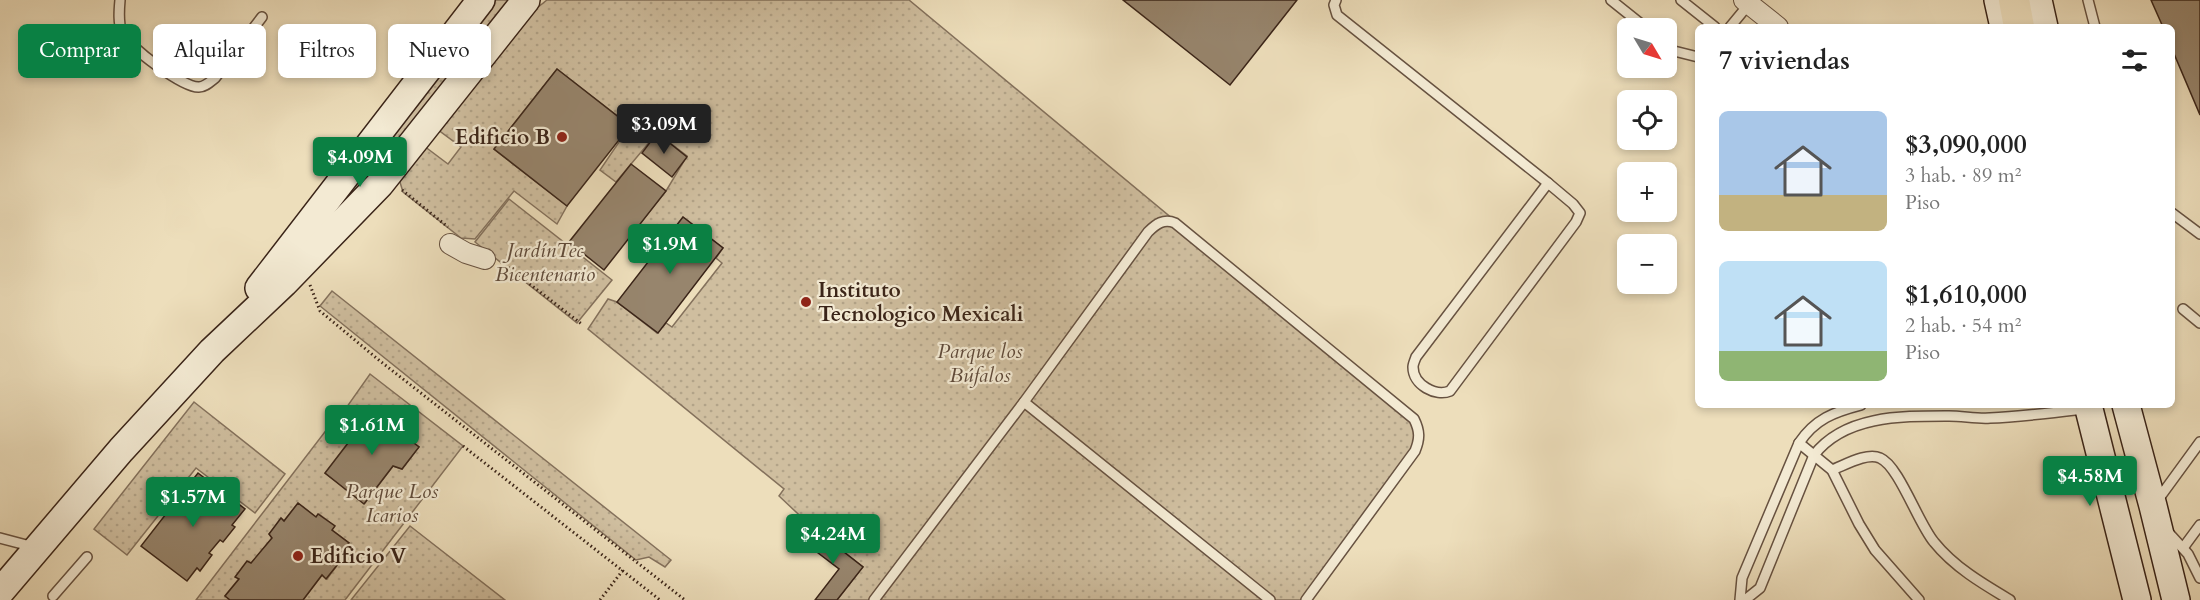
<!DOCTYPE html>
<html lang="es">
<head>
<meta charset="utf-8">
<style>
  body { margin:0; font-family:Cardo,serif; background:#f6f6f6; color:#222; height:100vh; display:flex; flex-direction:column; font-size:22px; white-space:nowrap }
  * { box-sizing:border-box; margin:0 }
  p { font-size:20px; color:#767676 }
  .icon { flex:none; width:33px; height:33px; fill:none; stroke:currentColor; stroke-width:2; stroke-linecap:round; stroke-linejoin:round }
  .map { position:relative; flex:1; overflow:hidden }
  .drawer { position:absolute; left:1695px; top:24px; width:480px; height:384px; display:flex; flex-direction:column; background:#fff; border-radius:9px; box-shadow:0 3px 9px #0003 }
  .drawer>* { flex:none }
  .banner { position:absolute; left:18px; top:24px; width:570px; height:54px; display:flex; gap:12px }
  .needle { width:39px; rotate:128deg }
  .buttons { position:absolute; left:1617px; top:18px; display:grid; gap:12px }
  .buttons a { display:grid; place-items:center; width:60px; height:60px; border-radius:9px; background:#fff; box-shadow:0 3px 9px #0003; font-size:30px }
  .price { position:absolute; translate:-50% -51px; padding:0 14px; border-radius:6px; background:#0b8043; color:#fff; font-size:20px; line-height:39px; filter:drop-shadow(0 2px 3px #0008) }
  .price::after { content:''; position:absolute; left:50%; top:36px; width:18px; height:14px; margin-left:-9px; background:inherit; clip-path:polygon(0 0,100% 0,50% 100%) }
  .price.on { background:#222; color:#fff }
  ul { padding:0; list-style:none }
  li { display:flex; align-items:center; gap:18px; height:150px; padding:0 24px }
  li span { display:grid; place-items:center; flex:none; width:168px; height:120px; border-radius:9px; color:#555 }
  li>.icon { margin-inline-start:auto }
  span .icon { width:72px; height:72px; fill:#fffc; stroke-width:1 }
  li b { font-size:26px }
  h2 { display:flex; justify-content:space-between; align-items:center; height:72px; padding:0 24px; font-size:26px }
  .pill { padding:0 21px; border-radius:9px; background:#fff; box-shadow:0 3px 9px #0003; font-size:21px; line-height:54px }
  .pill.on { background:#0b8043; color:#fff }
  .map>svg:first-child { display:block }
  .park { fill:url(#park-dots); stroke:#84715c; stroke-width:1.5 }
  .building { fill:#97856d; stroke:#3a2418; stroke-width:1.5 }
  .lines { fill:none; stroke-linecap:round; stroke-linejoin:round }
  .lane-casing { stroke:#675241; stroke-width:12 }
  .street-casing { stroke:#675241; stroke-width:22 }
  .secondary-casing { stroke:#3a2418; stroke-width:30 }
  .primary-casing { stroke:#3a2418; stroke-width:33 }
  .path { stroke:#3a2418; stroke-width:3; stroke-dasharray:1.5 3; stroke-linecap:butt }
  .lane { stroke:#f3ead3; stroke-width:9 }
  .street { stroke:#f3ead3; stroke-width:20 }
  .secondary { stroke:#f3ead3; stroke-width:27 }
  .primary { stroke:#eddebb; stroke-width:30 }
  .poi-dot { fill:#8f2418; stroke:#f3ead3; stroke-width:2 }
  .labels { text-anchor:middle; stroke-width:4.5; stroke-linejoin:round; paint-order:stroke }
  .poi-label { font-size:21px; font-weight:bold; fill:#3a2418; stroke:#f3ead3; text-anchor:start }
  .park-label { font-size:21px; font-style:italic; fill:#5f4a3a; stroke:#f3ead3 }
</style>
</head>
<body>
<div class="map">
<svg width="2200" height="600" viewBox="0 0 2200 600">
  <defs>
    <pattern id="park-dots" width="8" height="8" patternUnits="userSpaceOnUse" patternTransform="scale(1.5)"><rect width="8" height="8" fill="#cfbe9f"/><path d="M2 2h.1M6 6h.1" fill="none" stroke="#b2a388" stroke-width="1.8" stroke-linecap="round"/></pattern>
  </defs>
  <rect width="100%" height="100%" fill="#eddebb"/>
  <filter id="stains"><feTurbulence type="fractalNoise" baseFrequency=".00333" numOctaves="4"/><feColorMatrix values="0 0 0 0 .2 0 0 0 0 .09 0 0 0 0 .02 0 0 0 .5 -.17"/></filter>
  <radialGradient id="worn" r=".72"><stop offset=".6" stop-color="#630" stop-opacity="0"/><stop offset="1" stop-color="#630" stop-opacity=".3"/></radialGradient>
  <g class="park">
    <polygon points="496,0 516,0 387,161 373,156"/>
    <polygon points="547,0 909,0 1414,419 1418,443 1306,600 837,600 863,567 812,527 779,496 784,489 588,329 608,299 617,302 657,333 666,323 672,327 722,263 716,258 723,248 683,217 654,255 630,236 666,191 687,156 657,133 616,182 600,170 630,126 557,69 494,149 567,206 557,224 514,191 475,239 461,238 403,192 399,179 424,146 448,164 461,147 437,129 532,12"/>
    <polygon points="509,199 612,280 577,323 475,242"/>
    <polygon points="332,291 671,560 665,567 649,557 636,560 320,306"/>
    <polygon points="370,374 463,446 345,600 303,600 322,575 327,579 338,564 335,561 349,543 332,530 334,526 319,514 316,517 298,503 284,521 282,519 269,534 272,538 225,596 230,600 196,600 334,420 354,435 325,473 365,503 393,466 402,469 419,447 410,440 412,436 375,408 353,430 339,418"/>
    <polygon points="194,402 285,474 255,513 196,468 127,555 94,529"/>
    <polygon points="410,526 505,600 351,600"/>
  </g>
  <g class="building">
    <polygon points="1123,0 1297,0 1230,85"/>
    <polygon points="2151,0 2200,0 2200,115 2172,49 2172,27 2163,27"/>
    <polygon points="557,69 630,126 567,206 494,149"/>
    <polygon points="657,133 687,157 672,177 642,153"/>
    <polygon points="631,164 666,191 604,270 569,242"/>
    <polygon points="683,217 723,248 658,333 617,302"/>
    <polygon points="375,408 413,437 410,440 419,447 402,469 393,466 364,504 325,473"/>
    <polygon points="198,473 245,509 232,525 235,527 223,542 220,540 209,553 212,555 200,571 197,568 187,581 141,546"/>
    <polygon points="298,503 316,517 318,514 335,526 332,530 349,543 335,561 338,564 326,579 322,575 303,600 230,600 225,596 239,579 235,577 247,561 251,563 272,538 269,534 281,518 284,521"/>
    <polygon points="812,527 863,567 837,600 815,600 839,569 801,540"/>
  </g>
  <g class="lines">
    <g class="lane-casing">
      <g id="lane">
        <path d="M120 0C119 11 118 23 122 33 129 47 183 88 199 87 205 87 210 82 215 78L262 17"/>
        <polyline points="1336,0 1334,5 1337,15 1548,183"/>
        <polyline points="1611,0 1646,28"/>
        <polyline points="1681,0 1715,27"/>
        <polyline points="2088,0 2095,27"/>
        <polyline points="1730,27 1749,4"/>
        <polyline points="1666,45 1674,51 1698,57"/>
        <path d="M1548 183 1573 204 1580 213 1576 222 1450 391C1436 397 1413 385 1413 367 1413 364 1415 360 1416 357Z"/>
        <polyline points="2172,213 2200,234"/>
        <polyline points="2183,309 2200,323"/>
        <polyline points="1024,402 1270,600"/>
        <polyline points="1799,443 1832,470 1859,524 1875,550 1919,600"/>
        <path d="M1832 470C1845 465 1867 452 1880 458 1899 466 1918 523 1934 542 1954 567 1983 584 2010 600"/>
        <polyline points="2157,501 2200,442"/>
        <polyline points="2167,531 2188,554 2200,578"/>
        <polyline points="0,538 34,547"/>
        <polyline points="2183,548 2200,525"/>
        <polyline points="53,596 87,557"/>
        <path d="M874 600 1024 402 1148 232C1156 224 1164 218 1175 223L1414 419C1420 431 1420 439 1415 451L1306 600"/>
        <path d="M1740 600 1742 578 1799 443C1815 419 1834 412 1861 405"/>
        <path d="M1745 600 1760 588 1814 455C1845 415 1902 416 1949 416 1963 416 1977 419 1990 418 2022 417 2054 412 2086 409"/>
      </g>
    </g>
    <g class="street-casing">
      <g id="street">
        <polyline points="1744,0 1778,27"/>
        <polyline points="450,244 466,253 485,259"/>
      </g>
    </g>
    <g class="secondary-casing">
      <g id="secondary">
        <polyline points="1998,0 2004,27"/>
        <polyline points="2038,0 2044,27"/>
        <polyline points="259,288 481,0"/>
        <polyline points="2088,405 2137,600"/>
        <polyline points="2126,405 2153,506 2176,600"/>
        <polyline points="0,592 121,450 212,351 284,283 380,184 526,0"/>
      </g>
    </g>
    <g class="primary-casing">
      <polyline id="primary" points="2014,0 2019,27"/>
    </g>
    <g class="path">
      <polyline points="402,190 448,227"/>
      <polyline points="501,262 583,325"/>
      <polyline points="310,285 320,311 380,361 685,600"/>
      <polyline points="463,446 660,600"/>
      <polyline points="600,600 623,570"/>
    </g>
    <use href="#lane" class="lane"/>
    <use href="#street" class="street"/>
    <use href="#secondary" class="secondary"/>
    <use href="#primary" class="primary"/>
  </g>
  <g class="poi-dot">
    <circle cx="562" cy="137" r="6"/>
    <circle cx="806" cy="302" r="6"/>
    <circle cx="298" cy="556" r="6"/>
  </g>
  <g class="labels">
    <g class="poi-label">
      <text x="550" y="144" text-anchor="end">Edificio B</text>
      <text x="818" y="297">Instituto<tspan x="818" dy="24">Tecnologico Mexicali</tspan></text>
      <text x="310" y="563">Edificio V</text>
    </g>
    <g class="park-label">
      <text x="545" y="257">JardínTec<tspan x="545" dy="24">Bicentenario</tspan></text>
      <text x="980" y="358">Parque los<tspan x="980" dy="24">Búfalos</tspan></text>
      <text x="392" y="498">Parque Los<tspan x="392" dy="24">Icarios</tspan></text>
    </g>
  </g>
  <rect width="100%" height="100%" filter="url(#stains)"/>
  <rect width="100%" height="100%" fill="url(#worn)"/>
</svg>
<div class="buttons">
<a><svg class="needle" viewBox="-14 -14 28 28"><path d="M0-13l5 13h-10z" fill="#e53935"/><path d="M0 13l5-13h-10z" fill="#767676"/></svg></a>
<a><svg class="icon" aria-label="locate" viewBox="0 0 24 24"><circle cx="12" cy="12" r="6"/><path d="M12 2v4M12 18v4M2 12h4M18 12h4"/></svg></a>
<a>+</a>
<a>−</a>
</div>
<b class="price on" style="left:664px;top:155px">$3.09M</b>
<b class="price" style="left:360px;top:188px">$4.09M</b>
<b class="price" style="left:670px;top:275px">$1.9M</b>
<b class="price" style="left:372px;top:456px">$1.61M</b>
<b class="price" style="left:2090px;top:507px">$4.58M</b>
<b class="price" style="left:193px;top:528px">$1.57M</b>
<b class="price" style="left:833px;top:565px">$4.24M</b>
<div class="banner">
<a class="pill on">Comprar</a>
<a class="pill">Alquilar</a>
<a class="pill">Filtros</a>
<a class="pill">Nuevo</a>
</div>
<section class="drawer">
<h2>7 viviendas<svg class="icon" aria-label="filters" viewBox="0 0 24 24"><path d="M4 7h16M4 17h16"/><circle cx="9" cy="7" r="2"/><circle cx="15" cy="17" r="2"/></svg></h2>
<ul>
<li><span style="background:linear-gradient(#a9c7e8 70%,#c2b280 0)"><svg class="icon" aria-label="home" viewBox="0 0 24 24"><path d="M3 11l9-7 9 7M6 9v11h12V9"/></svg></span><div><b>$3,090,000</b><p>3 hab. · 89 m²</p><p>Piso</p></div></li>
<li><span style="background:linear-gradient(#bfe0f5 75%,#8fb573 0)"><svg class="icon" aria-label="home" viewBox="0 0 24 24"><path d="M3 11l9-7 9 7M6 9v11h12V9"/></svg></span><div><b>$1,610,000</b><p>2 hab. · 54 m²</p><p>Piso</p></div></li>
</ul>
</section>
</div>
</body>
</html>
